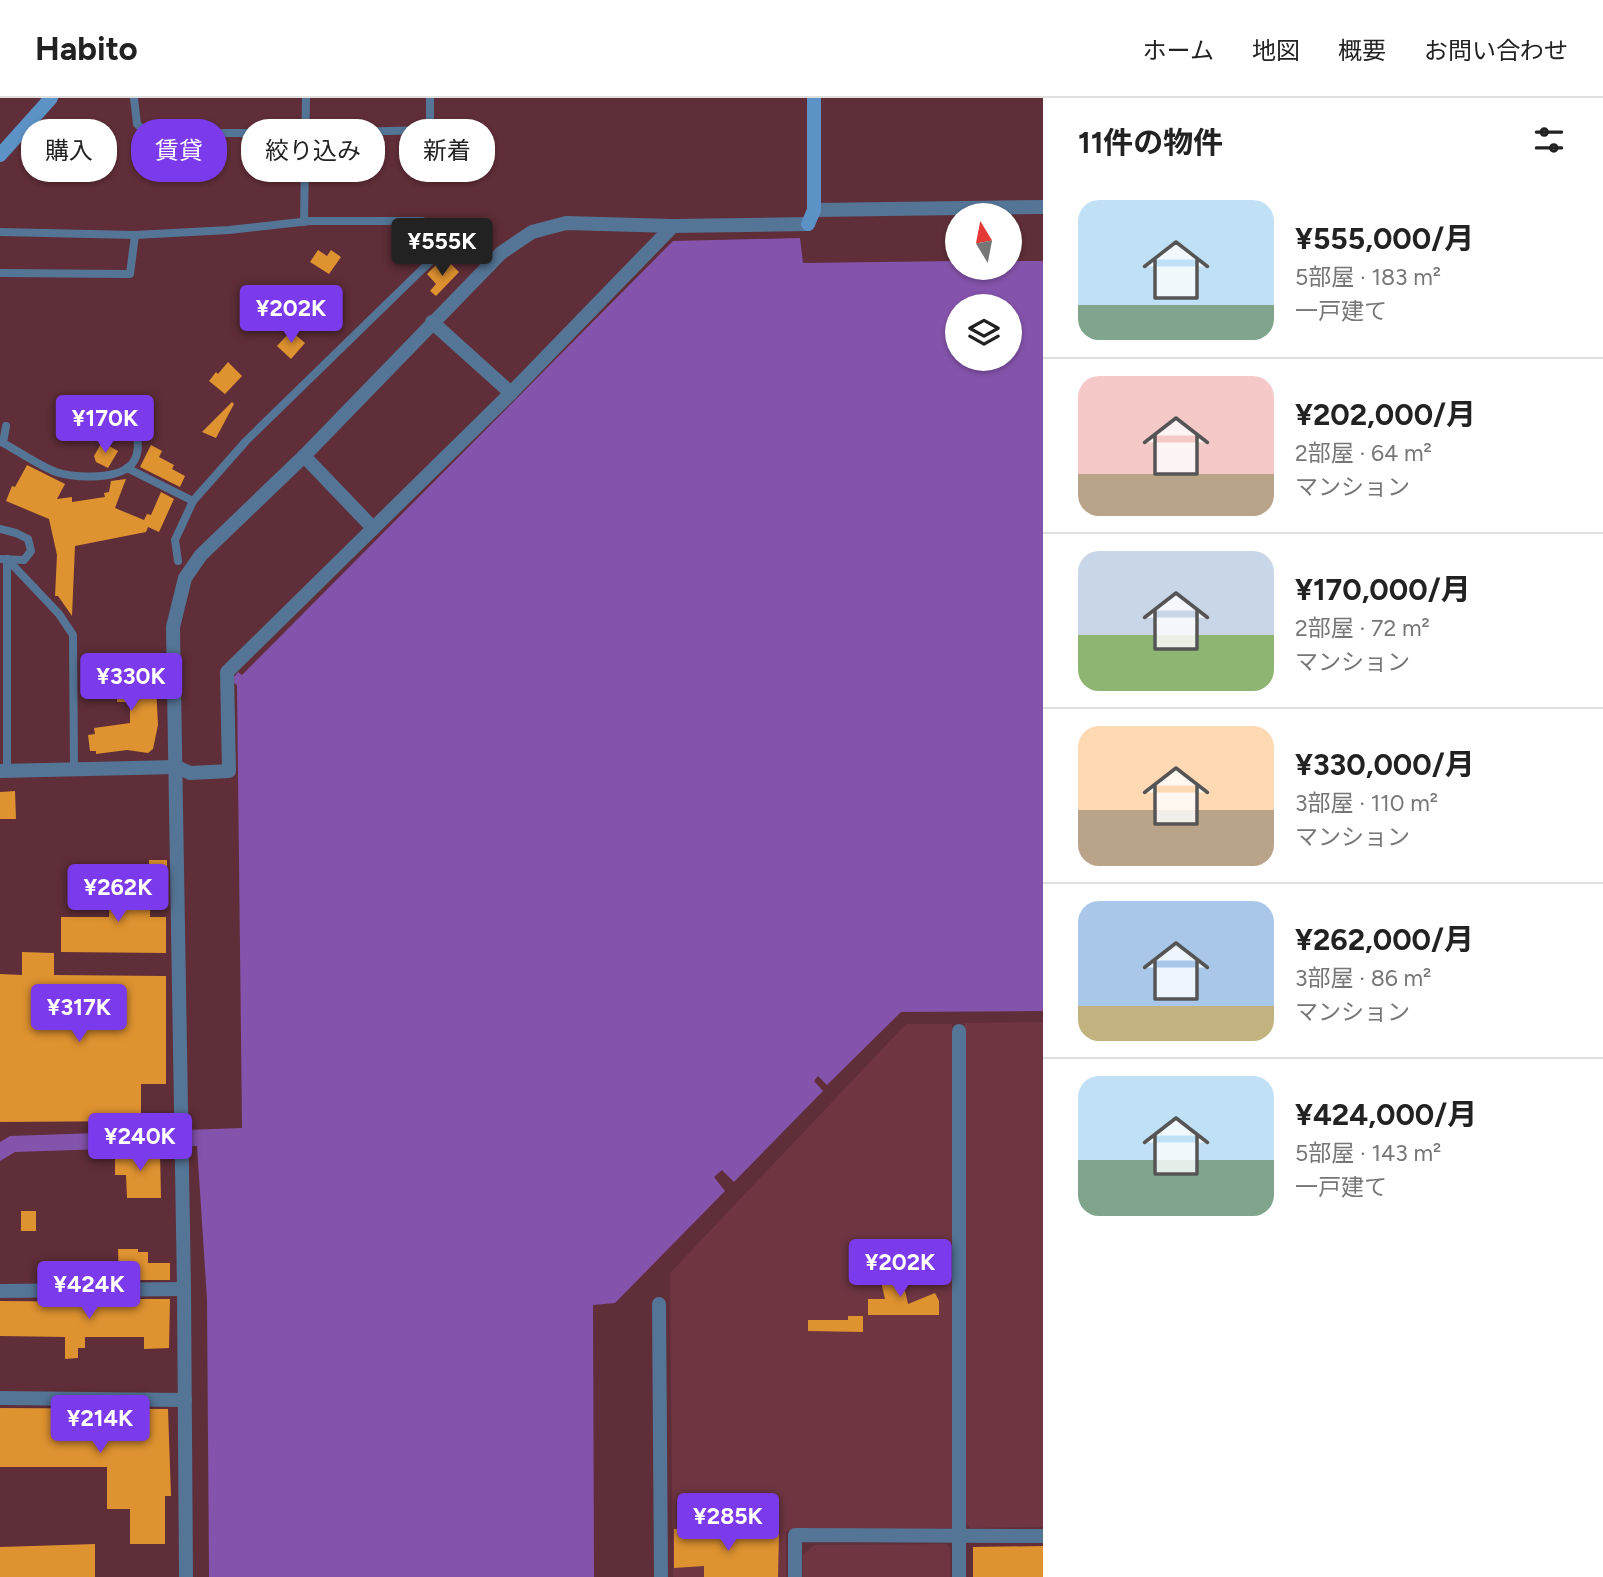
<!DOCTYPE html>
<html lang="ja">
<head>
<meta charset="utf-8">
<style>
  body { margin:0; font-family:Figtree,"Noto Sans JP",sans-serif; background:#f6f6f6; color:#222; height:100vh; display:flex; flex-direction:column; font-size:26px; white-space:nowrap }
  * { box-sizing:border-box; margin:0 }
  p { font-size:23px; color:#767676 }
  .icon { flex:none; width:38px; height:38px; fill:none; stroke:currentColor; stroke-width:2; stroke-linecap:round; stroke-linejoin:round }
  .map { position:relative; flex:1; overflow:hidden }
  .panel { display:flex; flex-direction:column; background:#fff; width:560px }
  .panel>* { flex:none }
  .hud { position:absolute; left:21px; top:21px; width:665px; height:63px; display:flex; gap:14px }
  .needle { width:46px; rotate:350deg }
  .fabs { position:absolute; left:945px; top:105px; display:grid; gap:14px }
  .fabs a { display:grid; place-items:center; width:77px; height:77px; border-radius:50%; background:#fff; box-shadow:0 2px 5px #0004; font-size:35px }
  .price { position:absolute; translate:-50% -60px; padding:0 16px; border-radius:7px; background:#7c3aed; color:#fff; font-size:23px; line-height:46px; filter:drop-shadow(0 2px 4px #0008) }
  .price::after { content:''; position:absolute; left:50%; top:42px; width:21px; height:16px; margin-left:-10px; background:inherit; clip-path:polygon(0 0,100% 0,50% 100%) }
  .price.current { background:#222; color:#fff }
  ul { padding:0; list-style:none }
  li { display:flex; align-items:center; gap:21px; height:175px; padding:0 35px }
  li+li { border-top:2px solid #e0e0e0 }
  li span { display:grid; place-items:center; flex:none; width:196px; height:140px; border-radius:21px; color:#555 }
  li>.icon { margin-inline-start:auto }
  span .icon { width:84px; height:84px; fill:#fffc; stroke-width:1 }
  li b { font-size:30px }
  h2 { display:flex; justify-content:space-between; align-items:center; height:84px; padding:0 35px; font-size:30px }
  .pill { padding:0 24px; border-radius:28px; background:#fff; box-shadow:0 2px 5px #0004; font-size:24px; line-height:63px }
  .pill.current { background:#7c3aed; color:#fff }
  header { display:flex; align-items:center; gap:42px; box-sizing:border-box; height:98px; padding:0 35px; background:#fff; border-bottom:2px solid #e0e0e0 }
  header strong { font-size:33px }
  nav { display:flex; gap:38px; margin-inline-start:auto; font-size:24px }
  main { display:flex; flex:1; min-height:0 }
  .map>svg:first-child { display:block }
  .built { fill:#6f3642 }
  .water { fill:#8453ab; fill-rule:evenodd }
  .building { fill:#df9230 }
  .lines { fill:none; stroke-linecap:round; stroke-linejoin:round }
  .lane { stroke:#547596; stroke-width:8 }
  .street { stroke:#547596; stroke-width:14 }
  .secondary { stroke:#5c92c5; stroke-width:14 }
</style>
</head>
<body>
<header>
<strong>Habito</strong>
<nav><a>ホーム</a><a>地図</a><a>概要</a><a>お問い合わせ</a></nav>
</header>
<main>
<div class="map">
<svg width="1043" height="1479" viewBox="0 0 1043 1479">
  <rect width="100%" height="100%" fill="#5f2e38"/>
  <g class="built">
    <polygon points="1043,924 1043,1429 970,1430 966,1425 965,925"/>
    <polygon points="906,926 952,926 952,1430 786,1433 786,1479 673,1479 670,1175"/>
    <polygon points="946,1446 950,1450 950,1479 803,1479 803,1457 814,1447"/>
  </g>
  <path class="water" d="M800 140 803 165 957 163V170H1010V163H1043V913L901 914 827 987 818 978 814 983 823 993 734 1084 722 1072 714 1079 725 1093 615 1205 593 1207 594 1479H209L207 1201 197 1048 15 1054 0 1063V1044L10 1038 242 1030 237 587 231 583 238 574 242 577 673 143ZM957 208H1010V261H957Z"/>
  <g class="building">
    <polygon points="318,152 327,158 331,152 341,159 329,176 310,164"/>
    <polygon points="438,165 445,174 451,166 459,174 436,198 430,193 436,186 427,176"/>
    <polygon points="291,233 305,245 291,261 277,248"/>
    <polygon points="228,264 242,278 225,296 209,283 216,274 218,276"/>
    <polygon points="232,304 234,306 216,340 202,334"/>
    <polygon points="102,344 118,353 108,370 96,364 94,358"/>
    <polygon points="151,347 162,353 159,359 174,367 172,371 185,378 180,389 140,369"/>
    <polygon points="27,367 65,386 57,401 72,399 72,404 105,399 104,395 109,394 111,383 126,381 115,410 144,422 147,416 151,417 161,394 174,401 159,434 148,429 146,434 75,448 72,518 58,498 55,498 57,457 49,421 6,403 12,388 15,389"/>
    <polygon points="152,564 154,588 156,588 158,627 153,651 148,655 127,652 96,656 96,653 90,653 88,637 95,636 94,630 130,625 130,604 117,604 117,587 112,588 111,571"/>
    <polygon points="15,693 16,721 0,721 0,694"/>
    <rect x="149" y="762" width="18" height="14"/>
    <polygon points="110,781 151,782 150,819 166,819 166,855 61,854 61,819 109,819"/>
    <polygon points="22,854 54,855 54,877 166,878 166,986 141,986 141,1023 0,1024 0,876 22,877"/>
    <polygon points="160,1053 161,1100 127,1100 126,1077 115,1077 115,1054"/>
    <rect x="21" y="1113" width="15" height="20"/>
    <polygon points="118,1151 138,1151 138,1154 148,1154 148,1165 170,1165 170,1182 119,1182"/>
    <polygon points="900,1170 908,1206 935,1195 939,1203 939,1217 868,1217 868,1201 885,1201 879,1175"/>
    <polygon points="120,1201 170,1201 169,1250 144,1251 144,1239 85,1239 85,1250 78,1250 78,1260 65,1261 65,1239 0,1238 0,1203 120,1204"/>
    <polygon points="848,1218 863,1218 863,1234 808,1233 808,1222 848,1222"/>
    <polygon points="0,1310 168,1311 171,1398 165,1398 165,1446 130,1446 130,1411 107,1411 107,1369 0,1369"/>
    <polygon points="674,1431 701,1431 701,1434 779,1436 778,1479 704,1479 704,1468 674,1470"/>
    <polygon points="95,1446 95,1479 0,1479 0,1449"/>
    <polygon points="1043,1448 1043,1479 973,1479 973,1449"/>
  </g>
  <g class="lines">
    <g class="lane">
      <polyline points="134,0 137,26 146,35 305,35 430,32 430,0"/>
      <polyline points="304,124 306,0"/>
      <polyline points="0,134 135,137 229,132 310,123 422,123"/>
      <polyline points="0,175 130,176 135,137"/>
      <path d="M6 328 3 345C20 354 38 367 56 374 75 380 122 383 134 363 139 355 138 345 137 336L121 325"/>
      <polyline points="127,370 193,403"/>
      <polyline points="0,431 16,435 28,441 31,453 24,462 0,461"/>
      <polyline points="7,461 59,516 73,537 74,671"/>
      <polyline points="178,463 175,442 193,403 246,343 439,155 446,134"/>
      <polyline points="7,672 7,461"/>
    </g>
    <g class="street">
      <polyline points="814,112 1043,109"/>
      <polyline points="432,224 511,295"/>
      <polyline points="304,358 373,430"/>
      <polyline points="0,673 177,669 190,675 229,673 227,574 511,295 673,128"/>
      <polyline points="0,1193 184,1191"/>
      <polyline points="659,1206 661,1479"/>
      <polyline points="0,1300 185,1302"/>
      <polyline points="186,1479 184,1191 173,529 185,480 201,457 304,358 501,155 532,134 566,125 673,128 808,126"/>
      <polyline points="795,1479 795,1437 1043,1438"/>
      <polyline points="959,1479 959,933"/>
    </g>
    <g class="secondary">
      <polyline points="0,57 51,0"/>
      <polyline points="808,126 814,112 814,0"/>
    </g>
  </g>
</svg>
<div class="fabs">
<a><svg class="needle" viewBox="-14 -14 28 28"><path d="M0-13l5 13h-10z" fill="#e53935"/><path d="M0 13l5-13h-10z" fill="#767676"/></svg></a>
<a><svg class="icon" aria-label="layers" viewBox="0 0 24 24"><path d="M12 4l9 5-9 5-9-5zM3 14l9 5 9-5"/></svg></a>
</div>
<b class="price current" style="left:442px;top:180px">¥555K</b>
<b class="price" style="left:291px;top:247px">¥202K</b>
<b class="price" style="left:105px;top:357px">¥170K</b>
<b class="price" style="left:131px;top:615px">¥330K</b>
<b class="price" style="left:118px;top:826px">¥262K</b>
<b class="price" style="left:79px;top:946px">¥317K</b>
<b class="price" style="left:140px;top:1075px">¥240K</b>
<b class="price" style="left:900px;top:1201px">¥202K</b>
<b class="price" style="left:89px;top:1223px">¥424K</b>
<b class="price" style="left:100px;top:1357px">¥214K</b>
<b class="price" style="left:728px;top:1455px">¥285K</b>
<div class="hud">
<a class="pill">購入</a>
<a class="pill current">賃貸</a>
<a class="pill">絞り込み</a>
<a class="pill">新着</a>
</div>
</div>
<section class="panel">
<h2>11件の物件<svg class="icon" aria-label="filters" viewBox="0 0 24 24"><path d="M4 7h16M4 17h16"/><circle cx="9" cy="7" r="2"/><circle cx="15" cy="17" r="2"/></svg></h2>
<ul>
<li><span style="background:linear-gradient(#bfe0f5 75%,#7fa58c 0)"><svg class="icon" aria-label="home" viewBox="0 0 24 24"><path d="M3 11l9-7 9 7M6 9v11h12V9"/></svg></span><div><b>¥555,000/月</b><p>5部屋 · 183 m²</p><p>一戸建て</p></div></li>
<li><span style="background:linear-gradient(#f6c9c9 70%,#b9a48a 0)"><svg class="icon" aria-label="home" viewBox="0 0 24 24"><path d="M3 11l9-7 9 7M6 9v11h12V9"/></svg></span><div><b>¥202,000/月</b><p>2部屋 · 64 m²</p><p>マンション</p></div></li>
<li><span style="background:linear-gradient(#c9d6e8 60%,#8fb573 0)"><svg class="icon" aria-label="home" viewBox="0 0 24 24"><path d="M3 11l9-7 9 7M6 9v11h12V9"/></svg></span><div><b>¥170,000/月</b><p>2部屋 · 72 m²</p><p>マンション</p></div></li>
<li><span style="background:linear-gradient(#ffd9b3 60%,#b9a48a 0)"><svg class="icon" aria-label="home" viewBox="0 0 24 24"><path d="M3 11l9-7 9 7M6 9v11h12V9"/></svg></span><div><b>¥330,000/月</b><p>3部屋 · 110 m²</p><p>マンション</p></div></li>
<li><span style="background:linear-gradient(#a9c7e8 75%,#c2b280 0)"><svg class="icon" aria-label="home" viewBox="0 0 24 24"><path d="M3 11l9-7 9 7M6 9v11h12V9"/></svg></span><div><b>¥262,000/月</b><p>3部屋 · 86 m²</p><p>マンション</p></div></li>
<li><span style="background:linear-gradient(#bfe0f5 60%,#7fa58c 0)"><svg class="icon" aria-label="home" viewBox="0 0 24 24"><path d="M3 11l9-7 9 7M6 9v11h12V9"/></svg></span><div><b>¥424,000/月</b><p>5部屋 · 143 m²</p><p>一戸建て</p></div></li>
</ul>
</section>
</main>
</body>
</html>
